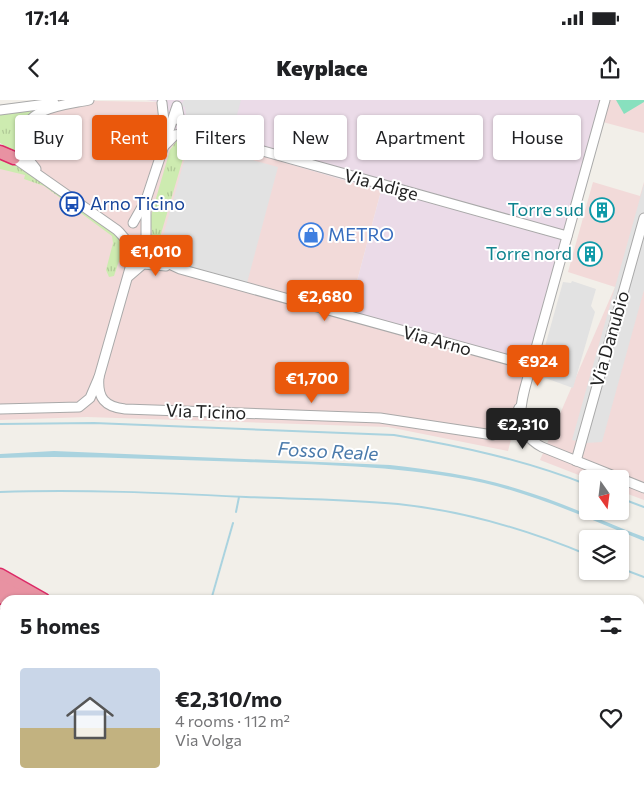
<!DOCTYPE html>
<html lang="en">
<head>
<meta charset="utf-8">
<style>
  body { margin:0; font-family:Commissioner,sans-serif; background:#f2f2f2; color:#202124; height:100vh; display:flex; flex-direction:column; font-size:19px; white-space:nowrap }
  * { box-sizing:border-box; margin:0 }
  p { font-size:16px; color:#757577 }
  .icon { flex:none; width:28px; height:28px; fill:none; stroke:currentColor; stroke-width:2; stroke-linecap:round; stroke-linejoin:round }
  .map { position:relative; flex:1; overflow:hidden }
  .side { position:absolute; left:0px; top:495px; width:645px; height:195px; display:flex; flex-direction:column; background:#fff; border-radius:15px 15px 0 0; box-shadow:0 1px 4px #0004 }
  .side>* { flex:none }
  .banner { position:absolute; left:15px; top:15px; width:615px; height:45px; display:flex; gap:10px }
  .needle { width:32px; rotate:166deg }
  .buttons { position:absolute; left:579px; top:370px; display:grid; gap:10px }
  .buttons a { display:grid; place-items:center; width:50px; height:50px; border-radius:5px; background:#fff; box-shadow:0 1px 4px #0004; font-size:25px }
  .price { position:absolute; translate:-50% -42px; padding:0 11px; border-radius:5px; background:#ea580c; color:#fff; font-size:16px; line-height:32px; filter:drop-shadow(0 1px 2px #0008) }
  .price::after { content:''; position:absolute; left:50%; top:30px; width:15px; height:11px; margin-left:-8px; background:inherit; clip-path:polygon(0 0,100% 0,50% 100%) }
  .price.selected { background:#222; color:#fff }
  ul { padding:0; list-style:none }
  li { display:flex; align-items:center; gap:15px; height:125px; padding:0 20px }
  li span { display:grid; place-items:center; flex:none; width:140px; height:100px; border-radius:5px; color:#555 }
  li>.icon { margin-inline-start:auto }
  span .icon { width:60px; height:60px; fill:#fffc; stroke-width:1 }
  li b { font-size:21px }
  h2 { display:flex; justify-content:space-between; align-items:center; height:60px; padding:0 20px; font-size:21px }
  .tag { padding:0 18px; border-radius:5px; background:#fff; box-shadow:0 1px 4px #0004; font-size:18px; line-height:45px }
  .tag.selected { background:#ea580c; color:#fff }
  .status { display:flex; justify-content:space-between; align-items:center; height:35px; padding:0 25px; background:#fff; direction:ltr }
  .status svg { height:14px; fill:currentColor }
  header { display:flex; justify-content:space-between; align-items:center; height:65px; padding:0 20px; background:#fff; font-size:22px; font-weight:800 }
  .map>svg:first-child { display:block }
  .commercial { fill:#f2dad9 }
  .industrial { fill:#ebdbe8 }
  .farmland { fill:url(#farmland-dots) }
  .grass { fill:url(#grass-tufts) }
  .pitch { fill:#88e0be }
  .parking { fill:#e2e2e2 }
  .water { fill:#aad3df }
  .lines { fill:none; stroke-linecap:round; stroke-linejoin:round }
  .stream { stroke:#aad3df; stroke-width:2 }
  .minor-casing { stroke:#a9a9a9; stroke-width:11 }
  .highway-casing { stroke:#dc2a67; stroke-width:15 }
  .minor { stroke:#fff; stroke-width:9 }
  .highway { stroke:#e892a2; stroke-width:12 }
  .labels { text-anchor:middle; stroke-width:4; stroke-linejoin:round; paint-order:stroke }
  .street-label { font-size:18px; fill:#222; stroke:#fff }
  .transit-label { font-size:18px; fill:#164399; stroke:#fff; text-anchor:start }
  .culture-label { font-size:18px; fill:#0d838f; stroke:#fff; text-anchor:end }
  .shop-label { font-size:18px; fill:#366cbe; stroke:#fff; text-anchor:start }
  .water-label { font-size:19px; font-style:italic; fill:#4a7aab; stroke:#fff }
</style>
</head>
<body>
<div class="status"><b>17:14</b><svg viewBox="0 0 49 12"><path d="M0 12V9h3v3zM5 12V6h3v6zM10 12V3h3v9zM15 12V0h3v12zM26 1h20v11H26zM47 4h2v5h-2z"/></svg></div>
<header><svg class="icon" aria-label="back" viewBox="0 0 24 24"><path d="M15 5l-7 7 7 7"/></svg>Keyplace<svg class="icon" aria-label="share" viewBox="0 0 24 24"><path d="M12 15V3M7 8l5-5 5 5M5 13v7h14v-7"/></svg></header>
<div class="map">
<svg width="644" height="690" viewBox="0 0 644 690">
  <defs>
    <pattern id="farmland-dots" width="8" height="8" patternUnits="userSpaceOnUse" patternTransform="scale(1.25)"><rect width="8" height="8" fill="#eef0d5"/><path d="M2 2h.1M6 6h.1" fill="none" stroke="#ccceb7" stroke-width="1.8" stroke-linecap="round"/></pattern>
    <pattern id="grass-tufts" width="24" height="20" patternUnits="userSpaceOnUse" patternTransform="scale(1.25)"><rect width="24" height="20" fill="#cdebb0"/><path d="M3 7l-1-3M5 7V3M7 7l1-3M15 17l-1-3M17 17v-4M19 17l1-3" fill="none" stroke="#b0c997"/></pattern>
  </defs>
  <rect width="100%" height="100%" fill="#f2efe9"/>
  <g class="commercial">
    <polygon points="44,0 158,2 174,30 381,91 348,215 530,266 508,351 388,327 87,317 0,320 0,67 9,69 19,27"/>
    <polygon points="605,0 644,0 644,33 599,21"/>
    <polygon points="593,82 640,96 644,82 644,400 620,391 620,379 589,379 540,360 615,187 568,172"/>
  </g>
  <polygon class="industrial" points="146,0 605,0 530,266 348,215 381,91 174,30 158,2"/>
  <g class="farmland">
    <polygon points="0,622 5,624 5,685 81,685 78,690 0,690"/>
    <polygon points="97,685 143,685 153,690 94,690"/>
  </g>
  <g class="grass">
    <polygon points="45,7 29,17 24,57 0,43 0,14"/>
    <polygon points="185,37 189,38 156,151 148,143 152,134 150,119 170,50 178,39"/>
    <polygon points="0,56 21,67 118,137 123,149 114,176 109,177 106,170 113,143 112,136 44,86 24,79 25,75 0,69"/>
  </g>
  <polygon class="pitch" points="616,0 644,0 644,2 624,14"/>
  <g class="parking">
    <polygon points="184,0 241,0 231,37 192,26 193,22 186,15 185,7 181,6"/>
    <polygon points="189,43 278,67 247,183 167,161 158,154"/>
    <polygon points="644,84 644,190 602,342 586,343 572,340"/>
    <polygon points="572,181 596,189 591,206 595,212 573,288 537,275 563,182 571,183"/>
  </g>
  <path class="water" d="M54 351 390 365C434 370 476 376 518 389 561 402 602 421 644 437V441C592 420 539 396 484 383 406 366 326 365 246 362 164 360 82 355 0 358V354Z"/>
  <g class="lines">
    <g class="stream">
      <path d="M0 324 94 323 394 335C460 346 525 360 588 385"/>
      <path d="M0 392C82 389 164 393 246 397 297 399 347 399 398 404 464 411 526 429 588 455"/>
      <polyline points="620,398 644,407"/>
      <polyline points="236,412 239,397"/>
      <polyline points="620,468 644,477"/>
      <polyline points="211,500 233,423"/>
      <polyline points="84,690 87,685"/>
    </g>
    <g class="minor-casing">
      <g id="minor">
        <path d="M605 0 531 266C523 297 508 329 542 347L644 388"/>
        <polyline points="162,3 165,30"/>
        <polyline points="177,6 180,21 195,32 567,136"/>
        <polyline points="0,10 54,3"/>
        <polyline points="165,45 175,35 194,32"/>
        <path d="M10 55 117 130C125 137 128 147 140 144"/>
        <path d="M36 69C28 60 22 49 23 37 25 7 66 5 89 0"/>
        <polyline points="133,123 146,100 176,9"/>
        <polyline points="140,144 152,156 180,169 531,266"/>
        <polyline points="129,176 143,164 166,166"/>
        <path d="M99 277C97 298 105 307 125 309L380 318 493 335C510 331 513 322 519 308"/>
        <polyline points="0,309 79,307 90,298 99,277 134,154 146,137 146,100"/>
        <polyline points="576,361 644,118"/>
      </g>
    </g>
    <g class="highway-casing">
      <g id="highway">
        <polyline points="0,52 14,58"/>
        <polyline points="0,475 44,500"/>
        <polyline points="0,486 27,500"/>
        <polyline points="0,496 7,500"/>
        <polyline points="0,516 5,518"/>
        <polyline points="359,685 369,690"/>
        <polyline points="379,685 389,690"/>
      </g>
    </g>
    <use href="#minor" class="minor"/>
    <use href="#highway" class="highway"/>
  </g>
  <defs>
    <g id="bus-ring" transform="scale(1.25)"><circle r="9.5" fill="#fff" stroke="#1a4fb4" stroke-width="1.5"/><path d="M-5-6H5V4H4V6H2V4H-2V6H-4V4H-5ZM-3.5-4V0h7V-4ZM-3.5 1.2v1.5H-2V1.2ZM2 1.2v1.5H3.5V1.2Z" fill="#1a4fb4"/></g>
    <g id="building-ring" transform="scale(1.25)"><circle r="9.5" fill="#fff" stroke="#0f9aa8" stroke-width="1.5"/><path d="M-4-6H4V6H1V3H-1V6H-4ZM-2.5-4.3h1.7v1.8h-1.7ZM.8-4.3h1.7v1.8H.8ZM-2.5-1h1.7V.8h-1.7ZM.8-1h1.7V.8H.8Z" fill="#0f9aa8"/></g>
    <g id="shop-ring" transform="scale(1.25)"><circle r="9.5" fill="#fff" stroke="#3f7fe0" stroke-width="1.5"/><path d="M-5-2.5h2.3a2.7 3.5 0 0 1 5.4 0H5L5.5 6h-11ZM-1.5-2.5h3a1.5 2.3 0 0 0-3 0Z" fill="#3f7fe0"/></g>
  </defs>
  <g fill-rule="evenodd">
    <use href="#bus-ring" x="72" y="104"/>
    <use href="#building-ring" x="602" y="110"/>
    <use href="#shop-ring" x="311" y="135"/>
    <use href="#building-ring" x="590" y="154"/>
  </g>
  <g class="labels">
    <g class="street-label">
      <text transform="translate(381 85) rotate(15)" y="6">Via Adige</text>
      <text transform="translate(610 239) rotate(-74)" y="6">Via Danubio</text>
      <text transform="translate(437 241) rotate(15)" y="6">Via Arno</text>
      <text transform="translate(206 312) rotate(2)" y="6">Via Ticino</text>
    </g>
    <g class="transit-label">
      <text x="90" y="110">Arno Ticino</text>
    </g>
    <g class="culture-label">
      <text x="584" y="116">Torre sud</text>
      <text x="572" y="160">Torre nord</text>
    </g>
    <g class="shop-label">
      <text x="328" y="141">METRO</text>
    </g>
    <g class="water-label">
      <text transform="translate(328 351) rotate(3)" y="7">Fosso Reale</text>
    </g>
  </g>
</svg>
<div class="buttons">
<a><svg class="needle" viewBox="-14 -14 28 28"><path d="M0-13l5 13h-10z" fill="#e53935"/><path d="M0 13l5-13h-10z" fill="#757577"/></svg></a>
<a><svg class="icon" aria-label="layers" viewBox="0 0 24 24"><path d="M12 4l9 5-9 5-9-5zM3 14l9 5 9-5"/></svg></a>
</div>
<b class="price" style="left:156px;top:177px">€1,010</b>
<b class="price" style="left:325px;top:222px">€2,680</b>
<b class="price" style="left:538px;top:287px">€924</b>
<b class="price" style="left:312px;top:304px">€1,700</b>
<b class="price selected" style="left:523px;top:350px">€2,310</b>
<div class="banner">
<a class="tag">Buy</a>
<a class="tag selected">Rent</a>
<a class="tag">Filters</a>
<a class="tag">New</a>
<a class="tag">Apartment</a>
<a class="tag">House</a>
</div>
<section class="side">
<h2>5 homes<svg class="icon" aria-label="filters" viewBox="0 0 24 24"><path d="M4 7h16M4 17h16"/><circle cx="9" cy="7" r="2"/><circle cx="15" cy="17" r="2"/></svg></h2>
<ul>
<li><span style="background:linear-gradient(#c9d6e8 60%,#c2b280 0)"><svg class="icon" aria-label="home" viewBox="0 0 24 24"><path d="M3 11l9-7 9 7M6 9v11h12V9"/></svg></span><div><b>€2,310/mo</b><p>4 rooms · 112 m²</p><p>Via Volga</p></div><svg class="icon" aria-label="heart" viewBox="0 0 24 24"><path d="M12 20l-8-8c-3-5 5-10 8-4 3-6 11-1 8 4z"/></svg></li>
</ul>
</section>
</div>
</body>
</html>
